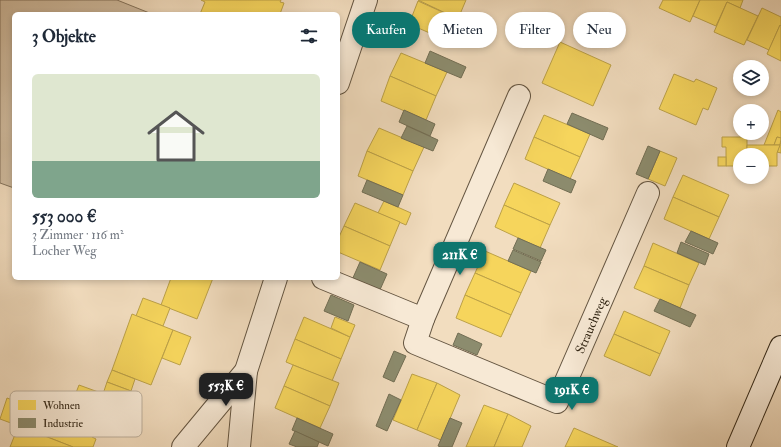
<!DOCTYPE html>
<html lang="de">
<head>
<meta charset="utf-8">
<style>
  body { margin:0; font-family:"IM FELL Double Pica",serif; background:#f6f6f7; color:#1f2937; height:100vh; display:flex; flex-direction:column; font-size:15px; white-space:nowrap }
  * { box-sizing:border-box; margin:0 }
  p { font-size:13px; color:#747a83 }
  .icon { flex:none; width:22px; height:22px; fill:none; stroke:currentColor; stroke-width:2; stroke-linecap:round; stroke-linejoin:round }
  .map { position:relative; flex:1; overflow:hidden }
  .sheet { position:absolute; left:12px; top:12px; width:328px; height:268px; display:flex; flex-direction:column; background:#fff; border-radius:6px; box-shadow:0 2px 6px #0003 }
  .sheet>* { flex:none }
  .hud { position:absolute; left:352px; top:12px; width:369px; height:36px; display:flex; gap:8px }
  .fabs { position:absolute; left:733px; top:60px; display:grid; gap:8px }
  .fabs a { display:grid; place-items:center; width:36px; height:36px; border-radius:50%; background:#fff; box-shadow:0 2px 6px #0003; font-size:20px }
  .price { position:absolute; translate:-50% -34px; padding:0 9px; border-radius:8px; background:#0f766e; color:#fff; font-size:13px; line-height:26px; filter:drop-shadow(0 1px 2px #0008) }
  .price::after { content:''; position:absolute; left:50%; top:24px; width:12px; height:9px; margin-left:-6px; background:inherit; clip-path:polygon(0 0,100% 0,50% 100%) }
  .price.current { background:#222; color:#fff }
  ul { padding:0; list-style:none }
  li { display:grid; align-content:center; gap:8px; height:212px; padding:0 20px }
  li span { display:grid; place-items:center; height:124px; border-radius:6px; color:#555 }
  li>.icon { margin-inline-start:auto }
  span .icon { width:72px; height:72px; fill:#fffc; stroke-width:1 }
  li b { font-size:17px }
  h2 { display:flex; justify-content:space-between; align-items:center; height:48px; padding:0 20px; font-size:17px }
  .chip { padding:0 14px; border-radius:18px; background:#fff; box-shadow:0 2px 6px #0003; font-size:14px; line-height:36px }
  .chip.current { background:#0f766e; color:#fff }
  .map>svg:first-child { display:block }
  .green { fill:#d2bea2; stroke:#83735c }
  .homes { fill:#f6d55c; stroke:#bca147 }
  .industry { fill:#8c8c6e; stroke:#726e54 }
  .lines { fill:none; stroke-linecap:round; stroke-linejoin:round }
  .minor-casing { stroke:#645541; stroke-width:24 }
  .secondary-casing { stroke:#342817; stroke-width:24 }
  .minor { stroke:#f7e9d5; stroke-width:22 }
  .secondary { stroke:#f7e9d5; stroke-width:22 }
  .labels { text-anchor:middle; stroke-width:4; stroke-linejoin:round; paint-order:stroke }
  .street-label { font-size:13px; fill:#342817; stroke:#f7e9d5 }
  .key { fill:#f7e9d5; stroke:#bcaf9c; stroke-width:1 }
  .key-label { font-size:11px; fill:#342817 }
</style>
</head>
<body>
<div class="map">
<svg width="781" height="447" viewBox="0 0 781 447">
  <rect width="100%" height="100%" fill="#f2ddbf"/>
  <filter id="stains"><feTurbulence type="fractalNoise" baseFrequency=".005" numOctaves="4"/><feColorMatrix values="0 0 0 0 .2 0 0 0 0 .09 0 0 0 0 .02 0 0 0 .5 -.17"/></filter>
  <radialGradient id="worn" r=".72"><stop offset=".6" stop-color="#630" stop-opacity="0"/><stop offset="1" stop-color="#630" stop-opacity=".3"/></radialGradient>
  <polygon class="green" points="0,0 117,0 152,14 14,14 14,188 0,183"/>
  <g class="homes">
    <polygon points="201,0 281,0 280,2 284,3 280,14 200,14 205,2"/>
    <polygon points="418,0 466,0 458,19"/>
    <polygon points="663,0 700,0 690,22 659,8"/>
    <polygon points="700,0 743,0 740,8 727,2 716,26 693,16"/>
    <polygon points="418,1 458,19 448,41 409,24"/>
    <polygon points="727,2 758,16 744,45 714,32"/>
    <polygon points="762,8 781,17 781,26 780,25 769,50 747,40"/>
    <polygon points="780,25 781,26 781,61 767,54"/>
    <polygon points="560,42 611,65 593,106 542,83"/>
    <polygon points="401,53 447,72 436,96 390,76"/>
    <polygon points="674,74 694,82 696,79 717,88 708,110 703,108 696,125 659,109"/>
    <polygon points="390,76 436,96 426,120 381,101"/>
    <polygon points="778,110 781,112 781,138 777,137 774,145 764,145"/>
    <polygon points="544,115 590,134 580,157 534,137"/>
    <polygon points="379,128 424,147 413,171 367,151"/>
    <polygon points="534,137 580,157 570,179 525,159"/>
    <polygon points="722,137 747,137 747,155 740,155 740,166 726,166 726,147 722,147"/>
    <polygon points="777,137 781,138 780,145 774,145"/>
    <polygon points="781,142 781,153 777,152"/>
    <polygon points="747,145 780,145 777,153 777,166 762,166 762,155 747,155"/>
    <polygon points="367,151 413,171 403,195 358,176"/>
    <polygon points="660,151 677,158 665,186 648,179"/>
    <rect x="718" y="157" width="8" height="9"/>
    <polygon points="683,175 729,195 719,217 673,197"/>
    <polygon points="514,183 560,203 550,225 504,205"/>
    <polygon points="673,197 719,217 709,239 664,219"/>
    <polygon points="384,201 411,213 406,225 378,213"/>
    <polygon points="355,203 400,222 390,246 344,226"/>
    <polygon points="504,205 550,225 540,248 495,227"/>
    <polygon points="344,226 390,246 380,270 338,252 339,237"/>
    <polygon points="653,243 699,263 689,285 644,266"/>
    <polygon points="485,251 531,271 521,293 475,273"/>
    <polygon points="644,266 689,285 680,308 634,288"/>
    <polygon points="475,273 521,293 511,315 465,295"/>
    <polygon points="171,278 213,278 197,319 161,305"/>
    <polygon points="465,295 511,315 501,337 456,318"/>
    <polygon points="143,298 170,308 163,326 136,316"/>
    <polygon points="624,311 670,331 660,354 614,334"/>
    <polygon points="132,314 173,330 151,385 112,370"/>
    <polygon points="304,317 350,337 341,359 295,339"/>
    <polygon points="335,317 355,325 350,337 331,328"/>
    <polygon points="173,330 191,337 180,365 162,358"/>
    <polygon points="614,334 660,354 650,376 604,356"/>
    <polygon points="295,339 341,359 332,381 286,362"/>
    <polygon points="293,365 339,383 330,406 284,386"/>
    <polygon points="112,370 135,379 131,391 107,382"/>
    <polygon points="412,374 437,383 417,430 393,420"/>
    <polygon points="107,382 131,391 126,403 103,394"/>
    <polygon points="437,383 460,395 441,440 417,430"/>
    <polygon points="79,385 112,397 99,430 96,429 92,437 96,439 93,447 73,447 27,429 39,399 69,411"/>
    <polygon points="284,386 330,406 320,428 275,408"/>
    <polygon points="7,398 27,405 19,426 0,419"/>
    <polygon points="484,405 508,414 494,447 466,447"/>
    <polygon points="508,414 531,426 522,447 494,447"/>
    <polygon points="13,423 19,426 73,447 10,447 18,427"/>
    <polygon points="574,428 618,447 565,447"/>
  </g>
  <g class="industry">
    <polygon points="430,51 466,67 461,78 425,63"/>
    <polygon points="404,110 435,124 430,136 399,122"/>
    <polygon points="572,113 608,128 603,140 567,124"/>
    <polygon points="407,126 438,140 433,151 401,138"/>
    <polygon points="648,146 660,151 648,179 636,174"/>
    <polygon points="548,169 576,181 571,193 543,181"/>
    <polygon points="367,180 403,195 398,207 362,192"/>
    <polygon points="691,231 718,243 713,254 685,242"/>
    <polygon points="518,238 546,250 541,261 513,249"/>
    <polygon points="681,242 709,254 705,265 677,253"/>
    <polygon points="513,250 541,262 536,273 508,261"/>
    <polygon points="360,262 387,274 379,292 352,280"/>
    <polygon points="331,295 354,305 348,321 324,311"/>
    <polygon points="660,299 696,315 690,327 654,311"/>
    <polygon points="458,333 482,344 477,355 453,345"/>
    <polygon points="394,351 406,356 394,382 383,377"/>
    <polygon points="389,394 401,400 387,431 376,426"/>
    <polygon points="297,418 333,434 328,446 292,430"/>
    <polygon points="450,418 462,423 452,447 441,447 438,446"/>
    <polygon points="295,431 319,442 317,447 297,447 289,444"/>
  </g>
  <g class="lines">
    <g class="minor-casing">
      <g id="minor">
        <polyline points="338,83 366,0"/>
        <polyline points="323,278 423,319 519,96"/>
        <path id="s1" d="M423 319 415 343 557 402 648 193"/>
        <polyline points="183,447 246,371 276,278"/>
        <polyline points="239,447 246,371"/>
      </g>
    </g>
    <g class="secondary-casing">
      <polyline id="secondary" points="738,447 781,347"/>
    </g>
    <use href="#minor" class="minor"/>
    <use href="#secondary" class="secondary"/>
  </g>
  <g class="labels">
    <g class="street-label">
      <text dy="5" stroke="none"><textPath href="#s1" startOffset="263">Strauchweg</textPath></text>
    </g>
  </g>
  <rect x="10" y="391" width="132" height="46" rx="6" class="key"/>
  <rect x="18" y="400" width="18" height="10" fill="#f6d55c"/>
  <rect x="18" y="418" width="18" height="10" fill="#8c8c6e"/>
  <g class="key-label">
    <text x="43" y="409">Wohnen</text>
    <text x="43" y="427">Industrie</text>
  </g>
  <rect width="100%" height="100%" filter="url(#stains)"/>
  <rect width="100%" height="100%" fill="url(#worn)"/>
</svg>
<div class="fabs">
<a><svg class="icon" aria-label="layers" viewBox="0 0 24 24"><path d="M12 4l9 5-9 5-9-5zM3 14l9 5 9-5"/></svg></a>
<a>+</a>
<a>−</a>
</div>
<b class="price" style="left:460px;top:276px">211K €</b>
<b class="price current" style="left:226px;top:407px">553K €</b>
<b class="price" style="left:572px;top:411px">191K €</b>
<div class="hud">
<a class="chip current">Kaufen</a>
<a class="chip">Mieten</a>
<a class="chip">Filter</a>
<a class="chip">Neu</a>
</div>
<section class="sheet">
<h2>3 Objekte<svg class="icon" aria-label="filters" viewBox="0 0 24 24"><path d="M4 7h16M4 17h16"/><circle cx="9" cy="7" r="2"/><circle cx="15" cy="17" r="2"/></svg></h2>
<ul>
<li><span style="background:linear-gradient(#dfe7d0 70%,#7fa58c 0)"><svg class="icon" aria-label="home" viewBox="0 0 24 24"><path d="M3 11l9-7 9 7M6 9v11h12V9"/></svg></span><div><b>553 000 €</b><p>3 Zimmer · 116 m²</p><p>Locher Weg</p></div></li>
</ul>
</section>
</div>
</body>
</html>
